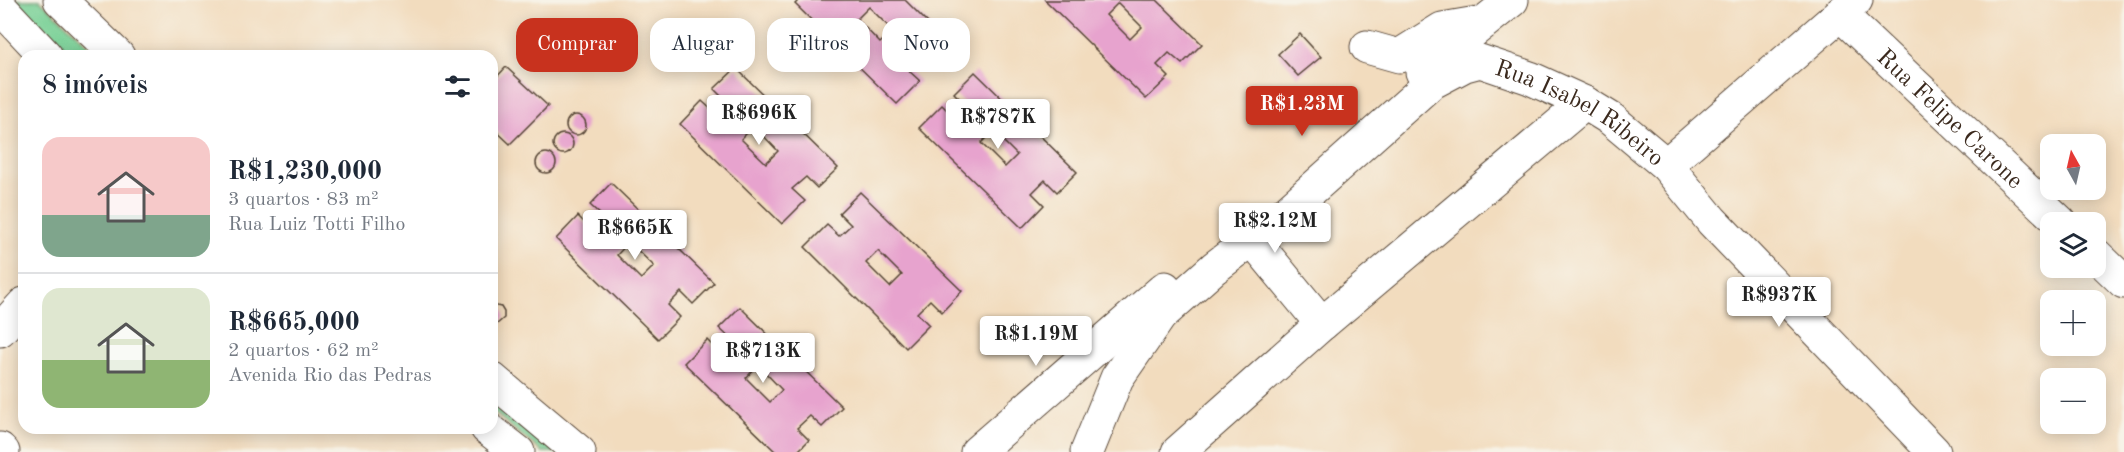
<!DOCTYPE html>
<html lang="pt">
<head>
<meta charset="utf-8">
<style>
  body { margin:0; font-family:"Old Standard TT",serif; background:#f2f2f3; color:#1f2937; height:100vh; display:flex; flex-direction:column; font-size:22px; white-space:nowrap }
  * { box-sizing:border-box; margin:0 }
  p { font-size:20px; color:#747a83 }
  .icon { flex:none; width:33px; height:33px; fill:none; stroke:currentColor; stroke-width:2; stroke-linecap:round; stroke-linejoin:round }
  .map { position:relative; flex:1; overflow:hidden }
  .sheet { position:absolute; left:18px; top:50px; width:480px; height:384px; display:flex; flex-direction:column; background:#fff; border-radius:18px; box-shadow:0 3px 15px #0003 }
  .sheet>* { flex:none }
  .banner { position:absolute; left:516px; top:18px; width:570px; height:54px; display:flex; gap:12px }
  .needle { width:39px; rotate:352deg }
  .fabs { position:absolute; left:2040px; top:134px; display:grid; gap:12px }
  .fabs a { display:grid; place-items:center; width:66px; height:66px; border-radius:12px; background:#fff; box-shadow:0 3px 15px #0003; font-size:30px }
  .price { position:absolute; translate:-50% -51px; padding:0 14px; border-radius:6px; background:#fff; color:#222; font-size:20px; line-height:39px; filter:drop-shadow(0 2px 3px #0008) }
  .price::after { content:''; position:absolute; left:50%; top:36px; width:18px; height:14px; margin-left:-9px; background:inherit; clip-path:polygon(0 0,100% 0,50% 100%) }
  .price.active { background:#c8321e; color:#fff }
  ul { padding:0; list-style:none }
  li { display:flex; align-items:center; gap:18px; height:150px; padding:0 24px }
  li+li { border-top:2px solid #e0e1e3 }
  li span { display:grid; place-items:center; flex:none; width:168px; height:120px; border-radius:18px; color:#555 }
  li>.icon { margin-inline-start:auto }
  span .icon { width:72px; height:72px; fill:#fffc; stroke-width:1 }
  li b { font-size:26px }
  h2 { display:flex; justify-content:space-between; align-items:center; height:72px; padding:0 24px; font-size:26px }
  .chip { padding:0 21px; border-radius:18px; background:#fff; box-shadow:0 3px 15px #0003; font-size:21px; line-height:54px }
  .chip.active { background:#c8321e; color:#fff }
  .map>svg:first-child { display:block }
  .green { fill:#78d096; stroke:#5a7d5a; stroke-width:1.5 }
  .building { fill:#e7a3ce; fill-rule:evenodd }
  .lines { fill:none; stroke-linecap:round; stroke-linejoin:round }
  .minor-casing { stroke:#564536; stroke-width:35 }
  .minor { stroke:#fff; stroke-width:33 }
  .labels { text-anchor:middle; stroke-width:5; stroke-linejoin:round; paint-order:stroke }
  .street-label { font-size:24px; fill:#3b2a1e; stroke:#f7f3e8 }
</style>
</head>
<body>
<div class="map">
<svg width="2124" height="452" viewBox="0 0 2124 452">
  <rect width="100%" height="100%" fill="#f7f3e8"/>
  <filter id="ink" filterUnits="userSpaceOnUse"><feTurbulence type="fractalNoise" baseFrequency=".0167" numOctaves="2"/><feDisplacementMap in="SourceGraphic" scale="12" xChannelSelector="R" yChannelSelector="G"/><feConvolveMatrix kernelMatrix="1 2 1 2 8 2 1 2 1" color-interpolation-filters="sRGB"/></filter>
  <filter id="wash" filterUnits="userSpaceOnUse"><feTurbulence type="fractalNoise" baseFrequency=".008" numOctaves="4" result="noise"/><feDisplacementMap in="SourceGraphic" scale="24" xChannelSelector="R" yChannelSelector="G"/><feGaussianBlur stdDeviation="1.35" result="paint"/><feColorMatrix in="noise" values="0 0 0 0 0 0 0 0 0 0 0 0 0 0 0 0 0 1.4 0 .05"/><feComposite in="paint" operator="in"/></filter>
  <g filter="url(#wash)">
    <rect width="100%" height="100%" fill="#f2dcbe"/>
    <g class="green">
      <polygon points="11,0 40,0 99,55 62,55"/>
      <polygon points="492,398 557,452 542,452 492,411"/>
    </g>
    <g id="blocks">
      <g class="building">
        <path d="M799 0H905L953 48 933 68 920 57 908 70 920 81 897 104 795 4ZM869 7 893 31 880 43 857 19Z"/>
        <path d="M1045 0H1157L1202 44 1182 64 1169 53 1157 65 1169 77 1146 99ZM1118 3 1142 27 1130 39 1106 15Z"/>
        <polygon points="1300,34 1321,57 1298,76 1278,54"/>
        <polygon points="506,67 548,106 510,144 492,127 492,82"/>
        <path d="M736 68 838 168 817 188 806 177 792 189 805 201 782 224 680 124 702 101 715 113 726 101 714 89ZM754 126 778 151 766 163 741 139Z"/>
        <path d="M975 72 1077 172 1057 192 1045 180 1032 193 1044 205 1022 228 919 128 942 105 954 117 966 105 954 93ZM993 131 1017 155 1005 167 981 143Z"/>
        <circle cx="576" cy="125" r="10"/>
        <circle cx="563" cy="144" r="10"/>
        <circle cx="546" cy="163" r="10"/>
        <path d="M611 183 714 283 693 304 681 292 668 305 680 317 658 339 556 239 578 216 590 228 602 216 590 205ZM629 242 654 266 641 279 617 255Z"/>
        <path d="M860 192 962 291 942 312 930 300 917 313 929 325 906 348 805 247 827 225 839 236 851 225 839 213ZM878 251 902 275 890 287 866 263Z"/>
        <polygon points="492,305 501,307 504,312 504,318 497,324 492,324"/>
        <path d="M740 307 842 407 822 427 810 416 797 428 809 440 797 452H776L684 363 707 340 719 352 731 339 719 328ZM758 365 782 390 770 402 746 378Z"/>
      </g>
    </g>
  </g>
  <g filter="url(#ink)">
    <use href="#blocks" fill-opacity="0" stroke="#564536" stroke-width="1.5"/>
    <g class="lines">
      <g class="minor-casing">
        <g id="minor">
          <polyline points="60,0 118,56"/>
          <polyline points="0,7 46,56"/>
          <path id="s1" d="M1840 14 2060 222"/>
          <polyline points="1367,47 1399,56 1442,29 1471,24"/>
          <polyline points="1422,72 1512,0"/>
          <polyline points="1666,165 1856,0"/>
          <polyline points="1239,223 1322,324"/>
          <polyline points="2096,255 2124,282"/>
          <polyline points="0,330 24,304"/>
          <polyline points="492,379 579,452"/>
          <polyline points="487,428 518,452"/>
          <polyline points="0,449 3,452"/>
          <polyline points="977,452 1165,288"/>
          <path id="s2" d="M1087 452 1117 378 1160 316 1214 268 1281 217 1431 83 1465 65 1480 61 1530 78 1585 103 1611 119 1666 165 1712 221 1934 452"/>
          <polyline points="1178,452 1322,324 1585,103"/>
        </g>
      </g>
      <use href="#minor" class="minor"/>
    </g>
  </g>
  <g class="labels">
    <g class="street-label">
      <text dy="8" stroke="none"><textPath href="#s2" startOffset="680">Rua Isabel Ribeiro</textPath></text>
      <text dy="8" stroke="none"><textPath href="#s1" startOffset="152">Rua Felipe Carone</textPath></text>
    </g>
  </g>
</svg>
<div class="fabs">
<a><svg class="needle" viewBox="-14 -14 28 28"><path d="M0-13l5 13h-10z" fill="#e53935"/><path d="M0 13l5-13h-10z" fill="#747a83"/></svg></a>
<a><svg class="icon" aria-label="layers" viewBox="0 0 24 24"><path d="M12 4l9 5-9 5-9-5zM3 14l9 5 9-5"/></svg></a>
<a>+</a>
<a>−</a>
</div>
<b class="price active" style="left:1302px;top:137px">R$1.23M</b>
<b class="price" style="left:759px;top:146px">R$696K</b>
<b class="price" style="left:998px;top:150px">R$787K</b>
<b class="price" style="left:1275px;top:254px">R$2.12M</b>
<b class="price" style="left:635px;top:261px">R$665K</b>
<b class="price" style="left:1779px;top:328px">R$937K</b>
<b class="price" style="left:1036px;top:367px">R$1.19M</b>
<b class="price" style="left:763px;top:384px">R$713K</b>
<div class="banner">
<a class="chip active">Comprar</a>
<a class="chip">Alugar</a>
<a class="chip">Filtros</a>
<a class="chip">Novo</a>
</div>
<section class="sheet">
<h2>8 imóveis<svg class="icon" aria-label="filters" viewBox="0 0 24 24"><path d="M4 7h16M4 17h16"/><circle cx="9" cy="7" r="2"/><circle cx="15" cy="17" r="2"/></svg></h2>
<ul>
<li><span style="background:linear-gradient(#f6c9c9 65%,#7fa58c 0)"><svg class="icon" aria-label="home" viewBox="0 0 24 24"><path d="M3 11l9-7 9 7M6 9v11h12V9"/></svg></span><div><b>R$1,230,000</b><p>3 quartos · 83 m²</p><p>Rua Luiz Totti Filho</p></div></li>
<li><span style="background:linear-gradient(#dfe7d0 60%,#8fb573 0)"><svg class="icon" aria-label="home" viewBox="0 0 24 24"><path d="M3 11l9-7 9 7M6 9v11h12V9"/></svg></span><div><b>R$665,000</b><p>2 quartos · 62 m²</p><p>Avenida Rio das Pedras</p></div></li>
</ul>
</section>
</div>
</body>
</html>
